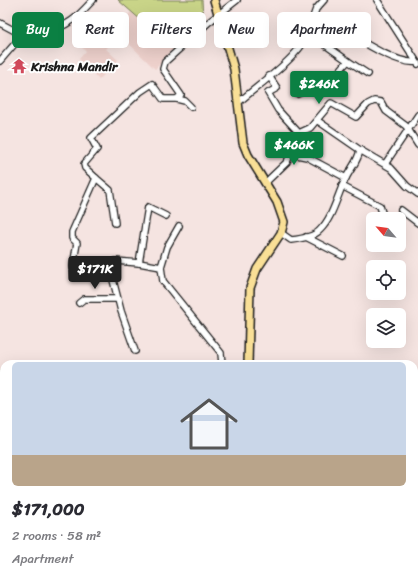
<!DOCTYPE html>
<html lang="en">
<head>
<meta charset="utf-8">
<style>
  body { margin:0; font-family:Sriracha,sans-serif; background:#f2f2f3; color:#2b2b33; height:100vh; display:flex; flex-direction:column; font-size:15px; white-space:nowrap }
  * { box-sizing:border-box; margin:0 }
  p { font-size:13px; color:#7c7c81 }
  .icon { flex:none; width:22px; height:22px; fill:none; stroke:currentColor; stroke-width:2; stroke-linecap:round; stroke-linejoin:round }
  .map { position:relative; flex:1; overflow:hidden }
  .drawer { position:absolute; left:0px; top:360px; width:418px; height:220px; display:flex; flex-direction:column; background:#fff; border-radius:12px 12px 0 0; box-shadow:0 4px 16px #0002 }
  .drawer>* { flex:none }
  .hud { position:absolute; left:12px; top:12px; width:394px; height:36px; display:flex; gap:8px }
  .needle { width:26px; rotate:298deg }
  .buttons { position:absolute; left:366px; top:212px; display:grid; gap:8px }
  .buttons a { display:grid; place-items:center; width:40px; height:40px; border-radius:6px; background:#fff; box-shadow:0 4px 16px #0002; font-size:20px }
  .price { position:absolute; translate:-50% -34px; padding:0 9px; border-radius:4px; background:#0b8043; color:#fff; font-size:13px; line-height:26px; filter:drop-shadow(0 1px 2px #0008) }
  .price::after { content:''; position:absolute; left:50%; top:24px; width:12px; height:9px; margin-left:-6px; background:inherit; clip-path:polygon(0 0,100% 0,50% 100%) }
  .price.selected { background:#222; color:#fff }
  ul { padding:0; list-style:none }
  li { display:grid; align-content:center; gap:8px; height:212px; padding:0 12px }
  li span { display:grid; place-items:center; height:124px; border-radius:6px; color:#555 }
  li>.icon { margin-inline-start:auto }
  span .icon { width:72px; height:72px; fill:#fffc; stroke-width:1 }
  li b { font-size:17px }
  .tag { padding:0 14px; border-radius:6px; background:#fff; box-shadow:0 4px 16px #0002; font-size:14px; line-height:36px }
  .tag.selected { background:#0b8043; color:#fff }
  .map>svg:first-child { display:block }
  .built { fill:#eed1cc }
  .grass { fill:#c9d488; stroke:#727852 }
  .forest { fill:url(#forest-crowns); stroke:#727852 }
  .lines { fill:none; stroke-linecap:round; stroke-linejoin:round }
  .minor-casing { stroke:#1c1c1c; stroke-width:8 }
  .major-casing { stroke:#1c1c1c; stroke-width:10 }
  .minor { stroke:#fff; stroke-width:5.5 }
  .major { stroke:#f9df96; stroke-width:7 }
  .labels { text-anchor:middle; stroke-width:4; stroke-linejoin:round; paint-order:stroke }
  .poi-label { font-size:13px; font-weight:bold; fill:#1c1c1c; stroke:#fff; text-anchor:start }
</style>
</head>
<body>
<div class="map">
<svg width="418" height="580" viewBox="0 0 418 580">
  <defs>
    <pattern id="forest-crowns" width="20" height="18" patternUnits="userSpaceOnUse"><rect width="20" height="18" fill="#c9d488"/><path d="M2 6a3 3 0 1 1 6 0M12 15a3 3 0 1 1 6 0" fill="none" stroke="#acb575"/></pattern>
  </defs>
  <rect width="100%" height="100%" fill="#f5e4e1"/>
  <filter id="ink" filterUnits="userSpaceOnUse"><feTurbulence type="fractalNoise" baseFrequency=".025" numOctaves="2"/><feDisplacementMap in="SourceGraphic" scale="8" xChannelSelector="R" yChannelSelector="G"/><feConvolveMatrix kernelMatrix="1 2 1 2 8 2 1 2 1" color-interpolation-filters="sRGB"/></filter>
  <g filter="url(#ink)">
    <g class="built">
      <polygon points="131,12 174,50 155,69 115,30"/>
      <polygon points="88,25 109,46 106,49 118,60 99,80 79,59 86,51 74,39"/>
    </g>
    <polygon class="grass" points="118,0 202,0 203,21 174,49"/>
    <g class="forest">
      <polygon points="0,371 4,372 4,429 0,424"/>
      <polygon points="0,491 4,491 4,576 162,576 172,580 0,580 0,521 3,515 0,515"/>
    </g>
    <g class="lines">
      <g class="minor-casing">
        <g id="minor">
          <polyline points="377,0 418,64"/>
          <polyline points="78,16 105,42"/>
          <path d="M314 22 318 19 329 22C350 33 394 65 416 62"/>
          <polyline points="0,23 15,31 20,37"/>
          <path d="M0 61 25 32C31 29 40 30 47 30 68 28 79 15 93 0"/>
          <polyline points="348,61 368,74"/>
          <polyline points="269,76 277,88 268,93 278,110 299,133 310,128 331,103 356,117 368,104 374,101 381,102 386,111 406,126 418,145"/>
          <polyline points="298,94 312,87 315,90 335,76 348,61 310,34"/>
          <polyline points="177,99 185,101 191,107"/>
          <path d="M239 102C263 81 305 54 314 22L312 20 316 9 324 0"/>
          <polyline points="318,121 360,150 391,168 407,186 418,194"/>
          <polyline points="292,154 307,157 346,178"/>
          <polyline points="385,164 418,115"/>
          <polyline points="96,178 110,190 115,223"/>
          <polyline points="265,183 287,162 299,133"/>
          <polyline points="342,186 380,206 384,219"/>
          <polyline points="401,210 418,223"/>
          <polyline points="166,216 148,207 139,263 116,261 112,276 74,274 73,266 77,243 72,238 72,232 96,178 85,168 84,164 97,149 91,138 140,92 152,84 163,99 177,99 181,95 163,69 165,62 209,22 237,0"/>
          <path d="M281 233 291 240C300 239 314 237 320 230 333 217 337 196 345 180 350 169 358 162 360 150"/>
          <polyline points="306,237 343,256"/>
          <polyline points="139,263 161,267 167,247 179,226"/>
          <polyline points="161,267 163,281 221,353 222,364"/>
          <polyline points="112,276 121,311 135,351"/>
          <polyline points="79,303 84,299 117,299"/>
          <polyline points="0,403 4,405"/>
          <polyline points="414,544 418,539"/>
          <polyline points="414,570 414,580"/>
          <polyline points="162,576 171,580"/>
          <polyline points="232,576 237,580"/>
        </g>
      </g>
      <g class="major-casing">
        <g id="major">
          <polyline points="214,0 234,69 243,143 248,155 277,202 284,222 281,233 257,269 250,288 248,364"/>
          <polyline points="260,580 262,576"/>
        </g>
      </g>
      <use href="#minor" class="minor"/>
      <use href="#major" class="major"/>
    </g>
  </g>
  <defs>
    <g id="temple-bare" transform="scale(1.2)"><path d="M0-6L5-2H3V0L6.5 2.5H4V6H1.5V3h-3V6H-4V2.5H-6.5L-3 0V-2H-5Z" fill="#d1495b" stroke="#fff" stroke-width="2.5" paint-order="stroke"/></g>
  </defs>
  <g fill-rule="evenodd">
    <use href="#temple-bare" x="19" y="66"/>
  </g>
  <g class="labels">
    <g class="poi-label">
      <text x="31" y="71">Krishna Mandir</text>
    </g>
  </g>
</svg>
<div class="buttons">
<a><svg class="needle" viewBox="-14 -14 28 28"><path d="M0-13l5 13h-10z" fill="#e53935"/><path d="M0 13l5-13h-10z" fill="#7c7c81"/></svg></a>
<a><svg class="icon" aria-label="locate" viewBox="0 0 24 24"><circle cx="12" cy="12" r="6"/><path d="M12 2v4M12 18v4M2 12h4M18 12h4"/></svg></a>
<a><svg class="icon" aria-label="layers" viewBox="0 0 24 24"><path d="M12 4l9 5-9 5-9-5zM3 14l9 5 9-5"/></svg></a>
</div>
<b class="price" style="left:319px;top:105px">$246K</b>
<b class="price" style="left:294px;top:166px">$466K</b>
<b class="price selected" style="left:95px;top:290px">$171K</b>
<div class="hud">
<a class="tag selected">Buy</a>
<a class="tag">Rent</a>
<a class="tag">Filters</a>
<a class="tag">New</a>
<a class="tag">Apartment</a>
</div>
<section class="drawer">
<ul>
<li><span style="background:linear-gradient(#c9d6e8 75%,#b9a48a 0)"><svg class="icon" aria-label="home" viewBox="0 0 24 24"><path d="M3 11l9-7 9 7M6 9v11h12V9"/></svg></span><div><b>$171,000</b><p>2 rooms · 58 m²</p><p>Apartment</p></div></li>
</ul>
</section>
</div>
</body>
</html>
